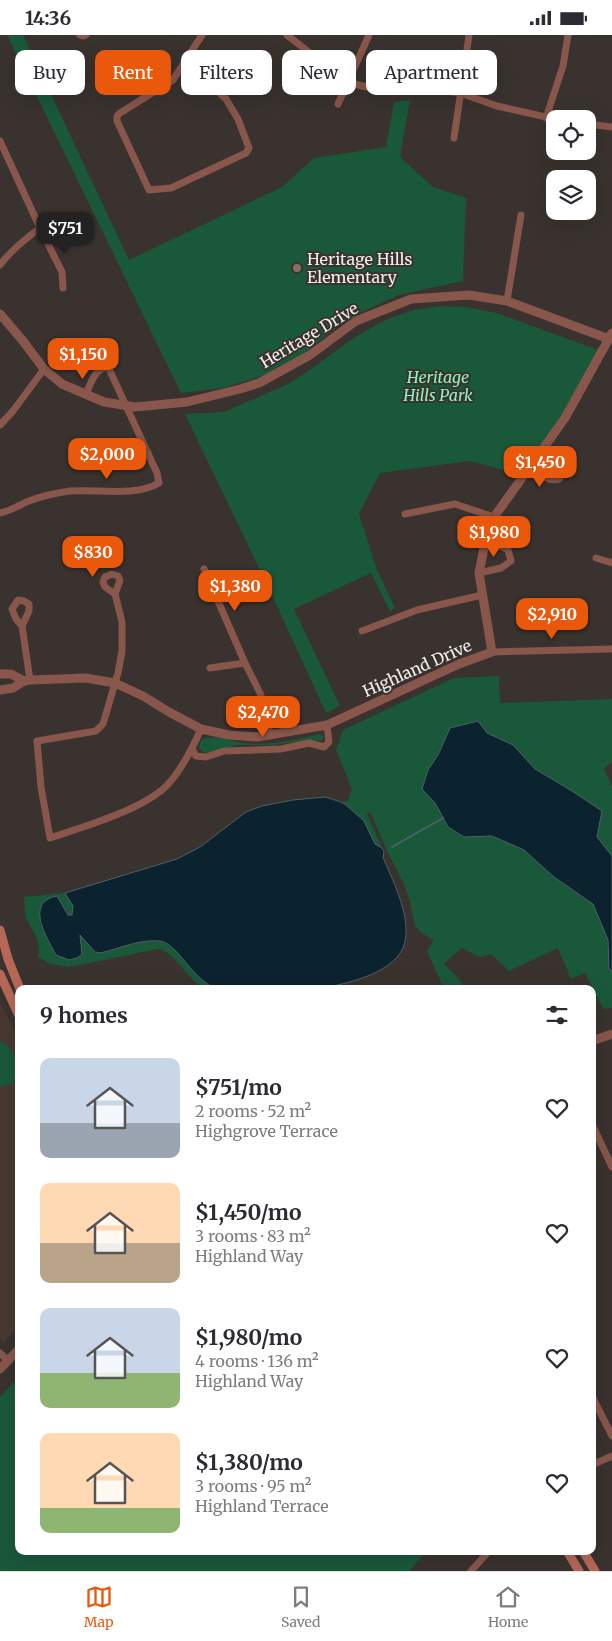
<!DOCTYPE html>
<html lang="en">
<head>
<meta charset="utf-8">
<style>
  body { margin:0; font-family:Merriweather,serif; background:#f7f7f7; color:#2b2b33; height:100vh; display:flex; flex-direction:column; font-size:19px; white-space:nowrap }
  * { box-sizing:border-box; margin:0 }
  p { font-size:16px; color:#7c7c81 }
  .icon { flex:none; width:28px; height:28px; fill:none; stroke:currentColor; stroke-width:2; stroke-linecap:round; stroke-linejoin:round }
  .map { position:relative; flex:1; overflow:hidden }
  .side { position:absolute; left:15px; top:950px; width:581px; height:570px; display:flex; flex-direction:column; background:#fff; border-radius:10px; box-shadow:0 5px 20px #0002 }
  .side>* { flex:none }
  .banner { position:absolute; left:15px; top:15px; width:582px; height:45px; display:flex; gap:10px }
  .buttons { position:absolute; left:546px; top:75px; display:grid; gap:10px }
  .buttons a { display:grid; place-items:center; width:50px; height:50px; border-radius:10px; background:#fff; box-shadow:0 5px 20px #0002; font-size:25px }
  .price { position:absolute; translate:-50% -42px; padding:0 11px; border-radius:10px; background:#ea580c; color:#fff; font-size:16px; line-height:32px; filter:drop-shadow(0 1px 2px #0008) }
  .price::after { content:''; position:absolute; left:50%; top:30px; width:15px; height:11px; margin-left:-8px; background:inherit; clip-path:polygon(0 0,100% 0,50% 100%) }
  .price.on { background:#222; color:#fff }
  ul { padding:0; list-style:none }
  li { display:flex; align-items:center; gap:15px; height:125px; padding:0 25px }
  li span { display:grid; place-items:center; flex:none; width:140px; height:100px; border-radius:10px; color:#555 }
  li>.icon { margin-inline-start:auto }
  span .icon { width:60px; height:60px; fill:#fffc; stroke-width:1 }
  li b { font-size:21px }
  h2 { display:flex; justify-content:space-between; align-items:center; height:60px; padding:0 25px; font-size:21px }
  .chip { padding:0 18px; border-radius:10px; background:#fff; box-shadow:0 5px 20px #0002; font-size:18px; line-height:45px }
  .chip.on { background:#ea580c; color:#fff }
  .status { display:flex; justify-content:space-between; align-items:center; height:35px; padding:0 25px; background:#fff; direction:ltr }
  .status svg { height:14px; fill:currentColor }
  .dock { display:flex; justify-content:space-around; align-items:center; height:70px; border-top:1px solid #e1e1e2; background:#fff; font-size:14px; color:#7c7c81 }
  .dock a { display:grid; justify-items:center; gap:2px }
  .dock .on { color:#ea580c }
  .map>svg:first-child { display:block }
  .built { fill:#473932 }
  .green { fill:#1a583a }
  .water { fill:#0a232e; stroke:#506068 }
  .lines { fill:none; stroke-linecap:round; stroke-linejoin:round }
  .stream { stroke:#506068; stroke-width:2 }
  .minor { stroke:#88564b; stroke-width:7 }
  .tertiary { stroke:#88564b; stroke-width:9 }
  .secondary { stroke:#b66756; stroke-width:9 }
  .education-dot { fill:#8d6e63; stroke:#39322e; stroke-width:2 }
  .labels { text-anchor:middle; stroke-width:4; stroke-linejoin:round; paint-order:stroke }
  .poi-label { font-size:16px; fill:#f5f0ee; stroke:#39322e; text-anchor:start }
  .street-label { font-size:16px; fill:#f5f0ee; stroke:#39322e }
  .park-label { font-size:16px; font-style:italic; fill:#8ff5bd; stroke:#39322e }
</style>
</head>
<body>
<div class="status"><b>14:36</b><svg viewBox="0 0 49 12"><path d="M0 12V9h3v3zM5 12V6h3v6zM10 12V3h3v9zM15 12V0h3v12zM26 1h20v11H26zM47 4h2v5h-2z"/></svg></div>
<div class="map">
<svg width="612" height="1536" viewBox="0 0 612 1536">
  <rect width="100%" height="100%" fill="#39322e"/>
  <polygon class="built" points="0,968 19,1003 19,1291 4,1308 0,1304"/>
  <g class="green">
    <polygon points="7,0 23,0 129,225 282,152 314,123 386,112 394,67 410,65 400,122 433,152 466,163 463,246 399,260 362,277 333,295 303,319 262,341 223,353 181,358"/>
    <polygon points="442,271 466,272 497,278 598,315 569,374 546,407 518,439 470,426 380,438 359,479 377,535 395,573 390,576 371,538 294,574 340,671 326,678 271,558 185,379 224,377 288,349 311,334 352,304 383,286 413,275"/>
    <path d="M499 641 500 668 612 664V726L604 734 612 751V821L597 802 572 756 535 734 513 710 487 698 478 686 450 693C441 714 429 733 422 754L435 768 448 792 463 802 492 801 524 815 554 842 593 869 608 905 609 934 612 936V973L603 974 585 938 571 944 558 913 509 936 491 919 480 922 461 913 444 929 459 944 465 954H444L427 916 434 905 423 899 415 891 410 867 403 847 388 818 370 777 367 779 382 813 375 809 364 786 341 767 348 766 352 754 336 715 343 695 454 643Z"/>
    <path d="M320 699 324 702 321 706 308 705 273 710H238L207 718 203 717 199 713 201 705C211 699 232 706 243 708 269 711 295 705 320 699Z"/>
    <path d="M65 858 73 871V880H68L62 869 39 886 53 915 69 925 77 923 81 919 79 899 95 917 101 918C120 913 159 896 175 914 186 927 195 940 210 949V954C190 953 179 918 158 914L69 932 51 929 38 922C42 905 32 896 26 883 24 877 25 868 24 862Z"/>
    <polygon points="0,1007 5,1008 19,1025 19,1047 0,1052"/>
    <polygon points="19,1342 19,1516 427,1516 409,1536 0,1536 0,1362"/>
  </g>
  <g class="water">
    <polygon points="478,686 487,698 513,710 535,734 572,756 602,776 597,802 612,821 612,936 609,934 608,905 593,869 554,842 524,815 492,801 464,802 448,792 435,768 422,754 428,735 438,720 450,693"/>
    <path d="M325 762 341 767 346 770 364 786 375 809 382 813 384 817 383 822C393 847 414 886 403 913 391 940 340 951 313 954 294 955 274 954 256 954 246 954 226 956 218 954 193 947 179 909 160 906 141 904 120 913 101 918L95 917 80 900 82 919 77 923 69 925 56 920C47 903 24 867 57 861L68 880H72L73 871 65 858 177 824 200 812 246 777 262 771 293 765Z"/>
  </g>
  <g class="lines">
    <polyline class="stream" points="392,812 443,783"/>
    <g class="minor">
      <polyline points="80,0 83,1 86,0"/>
      <polyline points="287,0 347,47 382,56 441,55 460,58 497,71 555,84"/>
      <polyline points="186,27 226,64 238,84 249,113 246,118 171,153 149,155 117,86 117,81 120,78 173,45 202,0"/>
      <polyline points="338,69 369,0"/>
      <polyline points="546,83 563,31 568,0"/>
      <polyline points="588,89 612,92"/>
      <polyline points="454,103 469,0"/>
      <polyline points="0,106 40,193 62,237 63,253"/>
      <path d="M0 230C11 215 25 204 40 193"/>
      <polyline points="507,266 521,180"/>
      <polyline points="0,390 13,376 44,334"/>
      <path d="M531 431C540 439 546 447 559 444 569 429 555 423 544 414"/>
      <path d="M0 478C10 476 19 470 29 466 42 461 56 458 70 456 98 454 135 462 159 448L157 438 110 336 107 332C94 335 91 348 86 359"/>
      <polyline points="405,479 455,469 494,482"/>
      <polyline points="596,523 612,528"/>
      <polyline points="204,534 245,628 260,658 267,678 270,701"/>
      <polyline points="479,538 501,533 511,526 508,515 486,503"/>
      <polygon points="112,539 118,541 120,545 115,559 105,552 103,547 105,542"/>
      <path d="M115 559 122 587V616L118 638 103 689 96 696 37 706 41 752 50 803C83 792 135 777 162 755 179 741 192 714 201 694"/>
      <polygon points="18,565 24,566 29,569 29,576 22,591 16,584 12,574"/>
      <polyline points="22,591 30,645"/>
      <polyline points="362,596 417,575 482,560"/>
      <polyline points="492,617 612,614"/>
      <polyline points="210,633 245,628"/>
      <polyline points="192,714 196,721 206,722 224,716 281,714 309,708 324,712 329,707 327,690"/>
      <polyline points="592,1089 612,1132"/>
      <polyline points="0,1318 8,1326"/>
      <polyline points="592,1361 612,1401"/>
      <polyline points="592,1430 612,1421"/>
      <polyline points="471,1536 489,1516"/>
    </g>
    <g class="tertiary">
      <polyline points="0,279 23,306 44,334 62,349 104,367 135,372 187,367 240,354 259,348 310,320 356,286 411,264 469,260 507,266 609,304"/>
      <polyline points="0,639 11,639 24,646"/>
      <polyline points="0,655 13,653 24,646 30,645 86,643 115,648 143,661 169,677 201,694 229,700 257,702 327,690 459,629 492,617 479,538 486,503 494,482 565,383 612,298"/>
      <polyline points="592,1006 612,999"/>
      <polyline points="0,1334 19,1314"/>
    </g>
    <g class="secondary">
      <polyline points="0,895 8,924 20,954"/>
      <polyline points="0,939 19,981"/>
      <polyline points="567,1516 579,1536"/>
      <polyline points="583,1516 595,1536"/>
    </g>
  </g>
  <circle class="education-dot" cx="297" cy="233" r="5"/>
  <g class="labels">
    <g class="poi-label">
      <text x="307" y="230">Heritage Hills<tspan x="307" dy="18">Elementary</tspan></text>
    </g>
    <g class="street-label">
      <text transform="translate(309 300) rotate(-31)" y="6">Heritage Drive</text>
      <text transform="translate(417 633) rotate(-24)" y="6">Highland Drive</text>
    </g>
    <g class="park-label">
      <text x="438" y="348">Heritage<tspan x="438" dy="18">Hills Park</tspan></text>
    </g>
  </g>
</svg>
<div class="buttons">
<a><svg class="icon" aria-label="locate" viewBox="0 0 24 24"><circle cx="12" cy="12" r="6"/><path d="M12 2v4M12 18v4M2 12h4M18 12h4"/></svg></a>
<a><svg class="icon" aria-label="layers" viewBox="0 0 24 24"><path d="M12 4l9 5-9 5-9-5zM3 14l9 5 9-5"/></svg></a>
</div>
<b class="price on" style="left:65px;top:219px">$751</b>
<b class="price" style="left:83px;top:345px">$1,150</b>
<b class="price" style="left:107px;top:445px">$2,000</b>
<b class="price" style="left:540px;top:453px">$1,450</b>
<b class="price" style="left:494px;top:523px">$1,980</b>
<b class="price" style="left:93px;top:543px">$830</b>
<b class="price" style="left:235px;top:577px">$1,380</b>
<b class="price" style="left:552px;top:605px">$2,910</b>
<b class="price" style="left:263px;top:703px">$2,470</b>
<div class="banner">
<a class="chip">Buy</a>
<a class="chip on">Rent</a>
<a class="chip">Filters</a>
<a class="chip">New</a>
<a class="chip">Apartment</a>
</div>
<section class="side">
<h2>9 homes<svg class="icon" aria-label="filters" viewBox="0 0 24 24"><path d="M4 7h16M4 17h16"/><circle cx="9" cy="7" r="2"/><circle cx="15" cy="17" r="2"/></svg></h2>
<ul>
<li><span style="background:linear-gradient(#c9d6e8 65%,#9aa5b1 0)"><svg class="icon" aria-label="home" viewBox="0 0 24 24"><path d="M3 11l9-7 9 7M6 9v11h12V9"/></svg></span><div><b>$751/mo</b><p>2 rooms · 52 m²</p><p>Highgrove Terrace</p></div><svg class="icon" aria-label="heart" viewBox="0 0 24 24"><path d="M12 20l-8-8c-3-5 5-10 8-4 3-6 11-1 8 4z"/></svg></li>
<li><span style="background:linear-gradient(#ffd9b3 60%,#b9a48a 0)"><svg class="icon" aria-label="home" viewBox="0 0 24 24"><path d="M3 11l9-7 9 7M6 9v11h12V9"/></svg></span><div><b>$1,450/mo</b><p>3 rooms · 83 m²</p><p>Highland Way</p></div><svg class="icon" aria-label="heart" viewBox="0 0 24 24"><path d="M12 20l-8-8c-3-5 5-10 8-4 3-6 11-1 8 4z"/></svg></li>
<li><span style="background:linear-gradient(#c9d6e8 65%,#8fb573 0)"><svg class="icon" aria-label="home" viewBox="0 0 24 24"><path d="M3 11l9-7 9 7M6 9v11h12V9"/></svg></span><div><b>$1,980/mo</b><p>4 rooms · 136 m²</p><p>Highland Way</p></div><svg class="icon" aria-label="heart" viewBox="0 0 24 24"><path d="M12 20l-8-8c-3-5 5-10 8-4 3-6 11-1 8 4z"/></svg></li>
<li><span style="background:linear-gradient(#ffd9b3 75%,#8fb573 0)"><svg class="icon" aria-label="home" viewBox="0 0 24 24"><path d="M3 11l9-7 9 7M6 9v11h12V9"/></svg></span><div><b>$1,380/mo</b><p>3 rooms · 95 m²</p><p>Highland Terrace</p></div><svg class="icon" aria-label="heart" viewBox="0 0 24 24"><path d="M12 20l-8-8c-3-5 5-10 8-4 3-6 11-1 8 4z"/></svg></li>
</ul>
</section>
</div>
<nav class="dock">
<a class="on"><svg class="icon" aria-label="map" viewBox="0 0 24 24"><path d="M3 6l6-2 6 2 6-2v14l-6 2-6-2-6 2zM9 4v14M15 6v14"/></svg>Map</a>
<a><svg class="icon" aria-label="saved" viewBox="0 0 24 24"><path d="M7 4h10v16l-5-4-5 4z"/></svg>Saved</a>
<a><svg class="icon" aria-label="home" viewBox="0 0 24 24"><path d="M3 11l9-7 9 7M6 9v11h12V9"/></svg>Home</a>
</nav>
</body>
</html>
